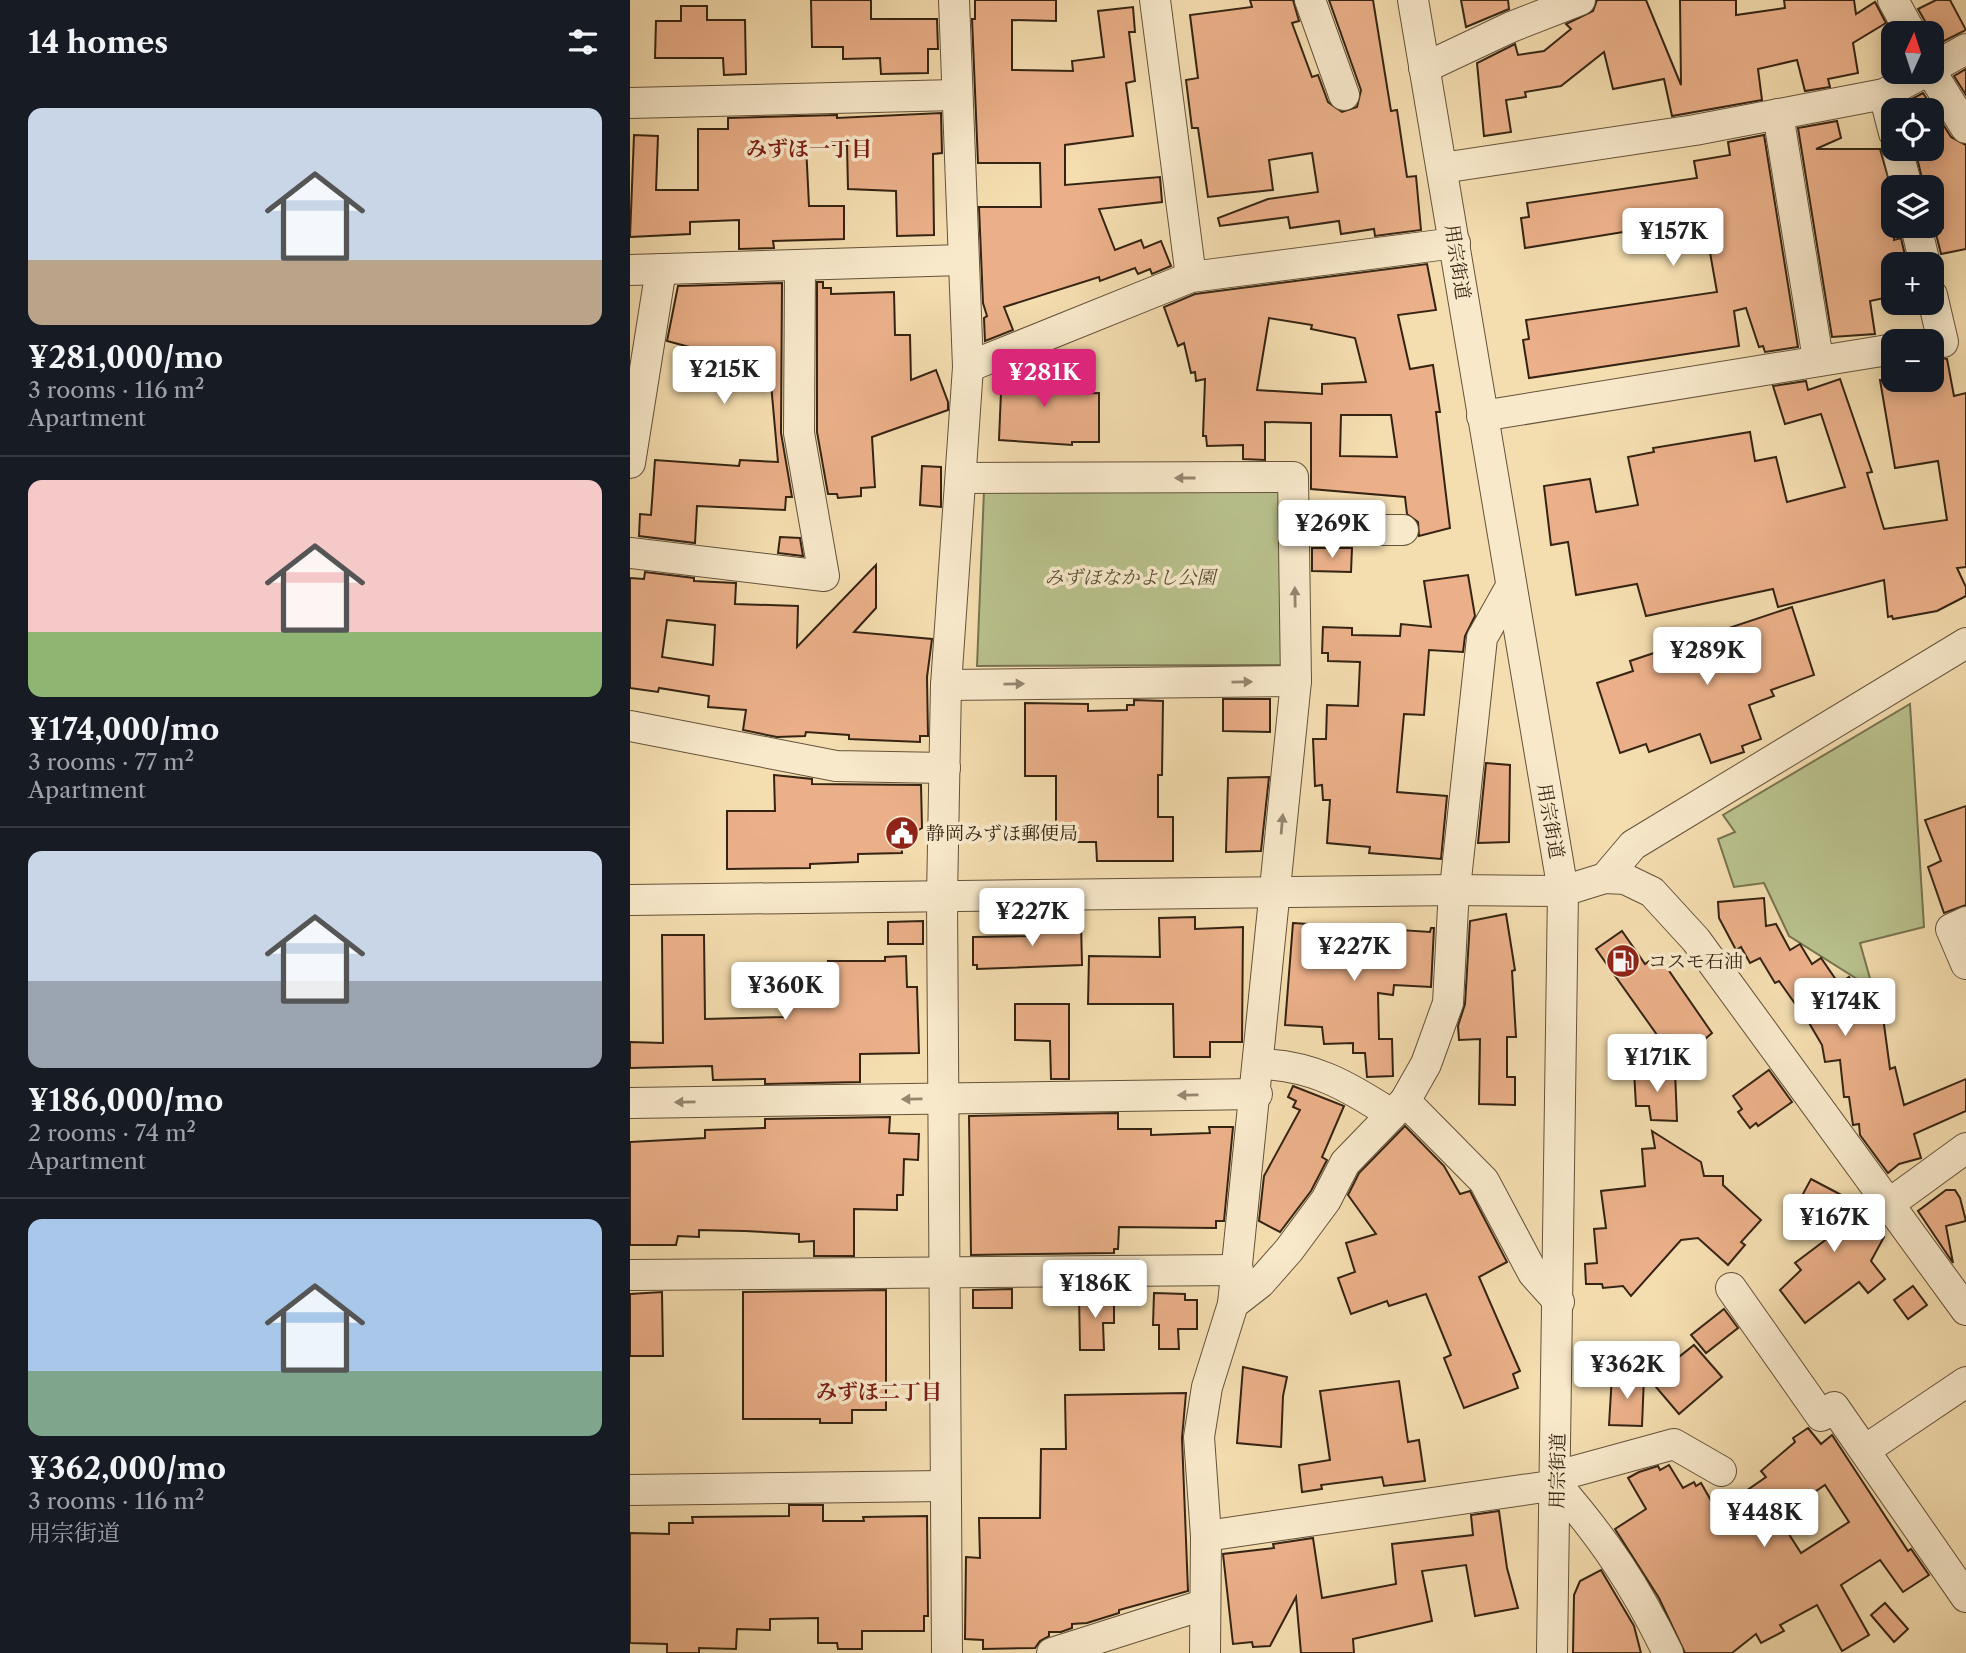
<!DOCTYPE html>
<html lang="en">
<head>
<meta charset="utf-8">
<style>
  body { margin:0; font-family:"Libre Caslon Text","Noto Serif JP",serif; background:#20242c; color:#f1f3f6; height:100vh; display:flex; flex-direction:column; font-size:26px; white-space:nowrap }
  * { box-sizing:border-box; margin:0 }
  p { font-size:23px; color:#9ea1a6 }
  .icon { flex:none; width:38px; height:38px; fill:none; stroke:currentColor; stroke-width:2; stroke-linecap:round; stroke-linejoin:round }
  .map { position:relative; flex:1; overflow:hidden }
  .drawer { display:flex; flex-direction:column; background:#171b24; width:630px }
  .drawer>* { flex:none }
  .needle { width:46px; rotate:3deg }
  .controls { position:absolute; left:1251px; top:21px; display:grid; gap:14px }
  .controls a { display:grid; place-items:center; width:63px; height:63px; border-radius:14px; background:#171b24; box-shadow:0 4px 18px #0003; font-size:35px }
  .price { position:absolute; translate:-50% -60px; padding:0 16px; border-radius:7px; background:#fff; color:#222; font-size:23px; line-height:46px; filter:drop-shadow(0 2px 4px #0008) }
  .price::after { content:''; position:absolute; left:50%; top:42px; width:21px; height:16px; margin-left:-10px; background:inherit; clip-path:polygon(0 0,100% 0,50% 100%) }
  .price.active { background:#db2777; color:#fff }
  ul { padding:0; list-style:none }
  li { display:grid; align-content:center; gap:14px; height:371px; padding:0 28px }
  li+li { border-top:2px solid #363941 }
  li span { display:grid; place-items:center; height:217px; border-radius:14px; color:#555 }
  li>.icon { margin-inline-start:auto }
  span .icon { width:126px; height:126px; fill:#fffc; stroke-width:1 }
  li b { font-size:30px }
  h2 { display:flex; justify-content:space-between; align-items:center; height:84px; padding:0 28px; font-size:30px }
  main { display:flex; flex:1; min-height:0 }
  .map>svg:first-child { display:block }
  .green { fill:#b9c28d; stroke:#777350; stroke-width:2 }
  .building { fill:#ebb089; stroke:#352413; stroke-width:2; fill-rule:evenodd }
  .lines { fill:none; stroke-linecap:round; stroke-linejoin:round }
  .minor-casing { stroke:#65523a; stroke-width:32 }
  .minor { stroke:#f8e9cb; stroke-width:30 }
  .oneway { fill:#96866f }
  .labels { text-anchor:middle; stroke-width:7; stroke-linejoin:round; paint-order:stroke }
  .street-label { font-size:19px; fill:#352413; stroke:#f8e9cb }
  .park-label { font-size:19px; font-style:italic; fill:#564c32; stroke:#f8e9cb }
  .poi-label { font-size:19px; fill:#352413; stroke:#f8e9cb; text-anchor:start }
  .neighbourhood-label { font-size:21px; font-weight:bold; fill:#7a1f14; stroke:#f8e9cb }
</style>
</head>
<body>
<main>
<section class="drawer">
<h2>14 homes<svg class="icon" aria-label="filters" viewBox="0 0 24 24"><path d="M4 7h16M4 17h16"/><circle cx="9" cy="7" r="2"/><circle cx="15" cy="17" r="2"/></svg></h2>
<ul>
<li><span style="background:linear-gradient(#c9d6e8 70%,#b9a48a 0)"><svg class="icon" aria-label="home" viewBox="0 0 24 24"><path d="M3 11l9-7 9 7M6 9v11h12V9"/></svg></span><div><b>¥281,000/mo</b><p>3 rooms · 116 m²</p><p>Apartment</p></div></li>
<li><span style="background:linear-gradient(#f6c9c9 70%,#8fb573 0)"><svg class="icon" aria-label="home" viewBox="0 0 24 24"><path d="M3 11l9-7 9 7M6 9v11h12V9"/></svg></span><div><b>¥174,000/mo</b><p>3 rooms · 77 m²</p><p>Apartment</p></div></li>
<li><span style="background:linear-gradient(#c9d6e8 60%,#9aa5b1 0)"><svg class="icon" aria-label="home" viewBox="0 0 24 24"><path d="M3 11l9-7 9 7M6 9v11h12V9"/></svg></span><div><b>¥186,000/mo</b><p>2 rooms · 74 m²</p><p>Apartment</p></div></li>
<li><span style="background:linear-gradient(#a9c7e8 70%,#7fa58c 0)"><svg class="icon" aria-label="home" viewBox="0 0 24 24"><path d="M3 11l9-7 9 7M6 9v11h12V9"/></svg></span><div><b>¥362,000/mo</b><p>3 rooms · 116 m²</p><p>用宗街道</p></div></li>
</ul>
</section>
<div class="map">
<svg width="1336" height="1653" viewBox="0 0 1336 1653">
  <rect width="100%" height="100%" fill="#f4ddaf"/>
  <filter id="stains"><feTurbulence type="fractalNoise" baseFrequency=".00286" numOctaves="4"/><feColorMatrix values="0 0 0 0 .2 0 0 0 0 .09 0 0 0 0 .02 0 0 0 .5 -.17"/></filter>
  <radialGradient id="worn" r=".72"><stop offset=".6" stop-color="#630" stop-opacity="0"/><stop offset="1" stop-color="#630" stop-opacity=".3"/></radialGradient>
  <g class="green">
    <polygon points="354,490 650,490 651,665 347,666"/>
    <polygon points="1280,704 1294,927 1230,943 1243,989 1159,936 1134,883 1104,887 1088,839 1105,832 1093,815"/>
  </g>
  <g class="building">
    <polygon points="181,0 241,0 241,19 307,19 308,49 298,49 298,73 251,74 250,58 213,59 213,47 182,47"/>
    <polygon points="345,0 426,0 426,21 382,20 382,70 443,71 442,61 474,57 468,11 503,7 505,32 499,32 505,81 496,83 503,136 435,145 435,185 530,177 532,202 469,209 485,250 511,240 514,248 531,241 541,266 522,274 520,269 508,274 505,268 470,281 469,277 374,307 383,330 355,341 354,318 357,316 353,303 349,207 411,207 410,163 348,163 342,19 345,19"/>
    <polygon points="620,0 663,0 669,21 662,23 682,77 688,75 698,102 712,112 727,107 731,90 699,0 743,0 761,111 767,110 777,177 786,176 791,230 745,236 744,229 711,234 709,221 660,228 658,217 590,226 588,218 638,199 688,192 682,153 639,160 643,190 578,197 568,128 562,128 556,80 568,78 560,15 622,7"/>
    <polygon points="831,0 878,0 879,9 836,27"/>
    <polygon points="967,0 1016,0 1051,85 1050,0 1106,0 1106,15 1155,8 1154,0 1224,0 1226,14 1245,2 1256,23 1223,43 1228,73 1198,79 1200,87 1175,91 1167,60 1128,69 1132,100 1042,116 1034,79 983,89 974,52 931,86 895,92 896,97 876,100 881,132 854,136 847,63 885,44 888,55 914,51 941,29 936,24 963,11"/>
    <polygon points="1306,0 1320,0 1336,30 1308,44 1288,9"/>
    <polygon points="51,6 77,6 77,20 115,20 116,74 94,75 93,58 25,58 26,21 51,21"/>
    <polygon points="1336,69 1336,95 1324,76"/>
    <polygon points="1293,93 1321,137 1336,145 1336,249 1311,254 1305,230 1313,228 1306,187 1294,187 1285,149 1302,149 1302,110 1276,110 1274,103"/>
    <polygon points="311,113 312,153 303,154 304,235 267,236 266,191 218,189 217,145 176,145 179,206 214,206 214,239 143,241 144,248 109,249 109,220 60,222 60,234 0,237 4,135 28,136 26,190 68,190 68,129 98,129 98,118 207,115 207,118"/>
    <polygon points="1207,121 1211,138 1186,149 1250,149 1264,198 1264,240 1271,238 1277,264 1264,264 1264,296 1240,301 1245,334 1202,337 1168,128"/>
    <polygon points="1134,135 1168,347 1135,352 1133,346 1129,347 1116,308 1104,311 1109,346 899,378 893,340 899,339 896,320 1087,292 1073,213 1017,221 1018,228 895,248 891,218 899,217 897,203 1067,178 1064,161 1100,155 1098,142"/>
    <path d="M797 264 806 310 768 315 780 369 803 365 810 412H806L820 528 789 536 788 522 777 514 775 497 681 489V423L635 422V460L613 459V445L577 446 576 436H573L575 379 566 381 565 372 561 373 554 343 548 346 534 307 565 294ZM639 318 682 325 681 329 725 338 736 382 692 384V394L627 390ZM711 415H761L767 457 710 456Z"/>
    <polygon points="187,282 193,282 193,288 201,288 201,294 264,292 265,335 280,335 281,380 306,370 318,402 318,410 242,437 245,487 231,488 231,496 208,498 207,494 198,494 187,432"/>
    <polygon points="152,283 151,433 162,497 156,497 155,510 67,506 65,543 9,536 10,514 21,515 25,460 109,466 110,460 148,462 141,384 97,384 97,357 37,341 48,286"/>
    <polygon points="1302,355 1317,359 1324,396 1336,393 1336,567 1327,568 1336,587 1336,596 1307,611 1263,619 1262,616 1258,617 1254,580 1148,607 1143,589 1016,616 1007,584 946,595 938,542 921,545 914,486 960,479 966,512 1008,505 998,457 1024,452 1023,448 1120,432 1125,461 1146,457 1157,502 1215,487 1191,414 1155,424 1143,386 1176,381 1178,390 1210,379 1242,472 1237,473 1254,529 1317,520 1308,461 1265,468 1250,380 1302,380"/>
    <polygon points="406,359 410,368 414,366 425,394 469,393 469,442 442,442 442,445 369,440 371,392 364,375"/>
    <polygon points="292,466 311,467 311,507 290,505"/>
    <polygon points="150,537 170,538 173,556 148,553"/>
    <polygon points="682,548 722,548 721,572 682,571"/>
    <path d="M246 565V608L224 632 302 639 297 677 298 736H290V742L219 739V735L176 732 175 736 147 737 113 730 116 710 78 707 79 696 29 688 28 692 0 688V578L14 579 15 572 64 578V581L106 583 105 604 168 606 167 647ZM37 620 85 625 83 665 32 657Z"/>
    <polygon points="838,575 845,616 835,636 833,652 799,650 794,715 774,714 767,792 817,796 811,859 739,853 740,847 697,843 700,800 693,800 692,785 685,786 683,739 696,739 697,705 728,706 730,662 698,661 698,653 692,653 693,627 722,628 722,635 770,636 771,624 801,627 794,581"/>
    <polygon points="1162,607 1184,675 1141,690 1144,696 1119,705 1131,739 1112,746 1114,752 1081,763 1070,734 1019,752 1016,744 990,753 967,683 1003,671 1000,661"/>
    <polygon points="593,699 640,699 640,732 593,731"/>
    <polygon points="504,700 533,701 532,775 528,775 528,817 543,817 543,861 467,861 466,842 426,842 426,776 395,776 395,703 458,704 458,711 497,710 497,705 504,705"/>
    <polygon points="856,763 880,765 879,842 848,843"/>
    <polygon points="144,775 182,779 182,784 291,785 292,828 271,840 272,853 228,854 228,862 180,864 180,868 97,869 97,811 145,811"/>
    <polygon points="639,777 631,851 596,852 598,778"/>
    <polygon points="1336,806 1336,905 1314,913 1298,867 1311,861 1295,820"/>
    <polygon points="1134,898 1136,926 1146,924 1160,950 1170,944 1182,964 1191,958 1209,984 1219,977 1245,1018 1253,1017 1260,1069 1265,1067 1274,1105 1336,1079 1336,1111 1284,1134 1291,1158 1269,1164 1258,1173 1230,1135 1229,1124 1223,1125 1219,1097 1214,1097 1210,1060 1195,1062 1192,1045 1168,1004 1166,1005 1149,981 1145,983 1130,958 1120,963 1111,947 1106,950 1089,918 1088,902"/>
    <polygon points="876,914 885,970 882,971 886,1037 877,1037 877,1077 885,1077 885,1105 849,1104 850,1039 829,1040 828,1026 835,1004 840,921"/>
    <polygon points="565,917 565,929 613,927 612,1042 580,1042 580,1057 544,1057 543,1004 458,1004 459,956 530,957 529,918"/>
    <polygon points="293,921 293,944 258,944 258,922"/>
    <polygon points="400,922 451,922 452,965 347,969 347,965 343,965 343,937 400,936"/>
    <polygon points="663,923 800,932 801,928 804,928 801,987 764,985 763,995 748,993 749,1039 762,1039 763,1076 737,1077 735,1053 723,1053 723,1043 694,1044 692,1027 655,1025"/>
    <polygon points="992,931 1015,964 1028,955 1082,1033 1047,1063 966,949"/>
    <polygon points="32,935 74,935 75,1019 156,1017 156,976 200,975 198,961 255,961 255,957 276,956 277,987 287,987 289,1053 230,1054 230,1082 135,1084 135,1079 83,1080 82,1066 0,1068 0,1042 33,1043"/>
    <polygon points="385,1004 439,1004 439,1079 421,1079 420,1041 385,1040"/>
    <polygon points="1139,1070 1162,1102 1128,1126 1126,1123 1120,1128 1108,1112 1112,1109 1103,1096"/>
    <polygon points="1004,1071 1045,1071 1047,1121 1021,1120 1019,1106 1006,1106"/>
    <polygon points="663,1086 714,1106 692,1157 697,1160 681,1191 650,1232 629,1221 634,1176 670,1110 663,1107 666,1101 658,1097"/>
    <polygon points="488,1113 488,1129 521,1129 521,1135 580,1133 579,1127 603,1127 594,1221 586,1221 586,1228 489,1227 488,1249 484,1249 484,1253 341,1255 339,1116"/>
    <polygon points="260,1117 259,1133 289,1134 288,1160 274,1159 273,1195 267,1195 267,1210 224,1209 224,1256 184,1256 184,1241 169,1242 169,1234 115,1231 69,1230 69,1237 48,1236 46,1245 0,1245 0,1142 75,1138 75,1130 135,1128 135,1119"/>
    <polygon points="775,1126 814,1166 830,1194 840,1191 877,1262 849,1277 890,1371 883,1374 888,1388 834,1408 814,1358 821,1355 796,1294 759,1306 757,1301 721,1314 708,1278 725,1272 716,1243 746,1234 718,1195 729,1173"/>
    <polygon points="1022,1131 1071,1162 1074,1176 1093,1176 1093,1185 1131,1220 1111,1242 1115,1245 1098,1265 1068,1238 1051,1240 1001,1296 993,1286 973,1288 972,1284 956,1284 955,1264 967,1263 964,1229 976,1228 971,1191 1015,1186 1012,1149 1025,1148"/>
    <polygon points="1181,1179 1238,1209 1229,1223 1254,1237 1241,1261 1255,1279 1238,1293 1229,1282 1175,1323 1150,1290 1171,1270 1165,1263 1210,1229 1167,1205"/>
    <polygon points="1316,1190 1325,1190 1330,1198 1336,1221 1316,1226 1323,1263 1288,1211"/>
    <polygon points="1283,1286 1297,1305 1278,1319 1264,1300"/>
    <polygon points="382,1289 382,1308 343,1308 343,1290"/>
    <polygon points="256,1290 256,1410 222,1410 222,1423 190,1423 190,1419 113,1419 113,1292"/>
    <polygon points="32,1292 33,1356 0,1356 0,1294"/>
    <polygon points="524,1293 555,1294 555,1300 567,1300 567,1329 548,1329 549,1349 529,1349 529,1325 523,1325"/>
    <polygon points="449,1294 484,1295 484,1323 473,1323 474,1350 450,1350"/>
    <polygon points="1094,1309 1108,1328 1076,1353 1061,1335"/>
    <polygon points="1064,1345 1092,1377 1049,1414 1020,1380"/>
    <polygon points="613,1367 657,1377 653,1396 651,1447 607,1443"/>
    <polygon points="982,1375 1014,1377 1012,1426 979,1425"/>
    <polygon points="769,1381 778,1442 789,1440 795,1481 754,1486 752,1477 691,1485 692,1489 672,1492 669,1465 700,1460 690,1391"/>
    <polygon points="556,1393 552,1438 558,1591 489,1610 489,1613 457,1623 442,1624 442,1628 431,1632 419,1632 419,1636 410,1641 405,1648 353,1649 353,1640 335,1639 336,1557 350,1558 349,1518 410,1518 411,1449 436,1449 435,1395"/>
    <path d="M1178 1428 1191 1444 1202 1435 1278 1551 1281 1549 1299 1575 1273 1592 1250 1560 1211 1585 1239 1635 1212 1651 1187 1605 1150 1625 1154 1631 1131 1643 1126 1634 1102 1653H1055L1029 1598 985 1529 1016 1509 998 1478 1009 1472 1028 1466 1030 1470 1039 1465 1053 1488 1064 1482 1066 1486 1071 1483 1087 1511 1136 1477 1131 1471 1165 1442 1163 1438ZM1195 1485 1219 1522 1171 1553 1148 1517Z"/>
    <polygon points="159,1505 193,1505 193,1521 234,1521 233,1517 297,1516 298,1616 294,1616 294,1631 232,1631 232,1649 208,1649 207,1643 188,1643 188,1618 140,1619 140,1630 107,1629 106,1649 69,1648 69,1653 37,1653 37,1644 0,1643 0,1533 39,1534 39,1523 63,1523 62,1517 159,1516"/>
    <polygon points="869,1511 877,1568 888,1608 845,1616 836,1565 792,1571 802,1621 723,1639 724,1653 671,1653 666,1597 640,1646 623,1647 622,1642 603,1644 593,1554 644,1548 643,1544 683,1538 692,1598 766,1584 762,1544 843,1535 841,1515"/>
    <polygon points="971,1570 1004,1626 1011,1653 943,1653 944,1595 950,1581"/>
    <polygon points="1255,1603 1278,1629 1264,1642 1241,1615"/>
  </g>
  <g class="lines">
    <g class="minor-casing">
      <g id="minor">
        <polyline points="525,0 561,277"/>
        <polyline points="680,0 714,95"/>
        <polyline points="783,0 933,891 922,1653"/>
        <polyline points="1263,0 1281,33"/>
        <polyline points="794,68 881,27 950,0"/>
        <polyline points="1302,68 1336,49"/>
        <polyline points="1301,72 1336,128"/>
        <polyline points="1254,94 1264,133"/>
        <polyline points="0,103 326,95"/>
        <polyline points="1148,114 1188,359"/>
        <polyline points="1267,149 1277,187"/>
        <polyline points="812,168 1065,130 1254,94 1295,72"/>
        <polyline points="1286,226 1295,264"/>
        <polyline points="0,270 332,260"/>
        <polyline points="1302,295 1313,342"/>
        <polyline points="338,367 561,277 825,243"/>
        <polyline points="852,416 1264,349"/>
        <polyline points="0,463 31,269"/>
        <polyline points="332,478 663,477 666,681 603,1304"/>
        <polyline points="664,530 773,530"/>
        <polyline points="0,553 194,576 169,433 170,265"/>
        <polyline points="316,685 666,681"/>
        <polyline points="0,726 206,766 315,768"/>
        <polyline points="975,878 1003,845 1336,643"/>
        <polyline points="0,900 824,890 933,891 975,878 995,879 1022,892 1066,940 1336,1310"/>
        <polyline points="1336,922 1321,929 1336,964"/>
        <path d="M629 1064C682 1065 718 1086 761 1114"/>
        <polyline points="775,1101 854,1181 903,1273 929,1302"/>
        <polyline points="0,1103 627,1094"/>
        <polyline points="1259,1204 1336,1148"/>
        <polyline points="0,1275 608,1270"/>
        <polyline points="1101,1288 1191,1416 1204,1407 1336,1597"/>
        <polyline points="1235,1450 1336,1382"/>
        <polyline points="927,1476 1044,1444 1091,1471"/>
        <polyline points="0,1490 314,1486"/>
        <path d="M576 1536 927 1485C975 1540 1006 1587 1038 1653"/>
        <polyline points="317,1653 312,898 316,685 338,367 324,0"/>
        <polyline points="422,1653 573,1605"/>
        <polyline points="575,1653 576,1536 569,1437 577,1387 603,1304 630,1283 659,1250 696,1200 715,1163 775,1101 796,1064 818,1003 823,907 852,638 880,588"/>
      </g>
    </g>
    <use href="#minor" class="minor"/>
  </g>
  <defs><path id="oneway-solid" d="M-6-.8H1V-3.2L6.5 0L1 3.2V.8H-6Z" transform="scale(1.75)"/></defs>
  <g class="oneway">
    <use href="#oneway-solid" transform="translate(555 478) rotate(180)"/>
    <use href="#oneway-solid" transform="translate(665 597) rotate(-91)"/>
    <use href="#oneway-solid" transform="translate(612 682) rotate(-1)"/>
    <use href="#oneway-solid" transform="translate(384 684) rotate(-1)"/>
    <use href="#oneway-solid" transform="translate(652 824) rotate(-85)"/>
    <use href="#oneway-solid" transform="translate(558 1095) rotate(179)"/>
    <use href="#oneway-solid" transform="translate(282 1099) rotate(179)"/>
    <use href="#oneway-solid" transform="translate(55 1102) rotate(179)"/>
  </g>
  <defs>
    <g id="civic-disc" transform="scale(1.75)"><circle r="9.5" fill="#8f2418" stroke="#f8e9cb"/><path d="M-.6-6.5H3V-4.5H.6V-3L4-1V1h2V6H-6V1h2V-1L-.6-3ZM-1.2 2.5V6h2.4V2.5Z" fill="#fff"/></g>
    <g id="fuel-disc" transform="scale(1.75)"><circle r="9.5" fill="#8f2418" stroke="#f8e9cb"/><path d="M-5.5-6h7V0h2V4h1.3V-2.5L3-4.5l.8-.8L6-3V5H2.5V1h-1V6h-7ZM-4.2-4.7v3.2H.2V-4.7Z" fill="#fff"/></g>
  </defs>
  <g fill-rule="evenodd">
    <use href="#civic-disc" x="272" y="833"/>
    <use href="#fuel-disc" x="993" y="961"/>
  </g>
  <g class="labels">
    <g class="street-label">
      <text transform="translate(828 262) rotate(81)" y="7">用宗街道</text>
      <text transform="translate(921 821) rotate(80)" y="7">用宗街道</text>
      <text transform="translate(927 1471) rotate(-89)" y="7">用宗街道</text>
    </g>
    <g class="park-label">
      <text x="500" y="584">みずほなかよし公園</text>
    </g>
    <g class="poi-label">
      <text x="296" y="840">静岡みずほ郵便局</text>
      <text x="1018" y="968">コスモ石油</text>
    </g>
    <g class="neighbourhood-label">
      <text x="179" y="156">みずほ一丁目</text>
      <text x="249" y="1399">みずほ二丁目</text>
    </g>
  </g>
  <rect width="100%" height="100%" filter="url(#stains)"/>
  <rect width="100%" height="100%" fill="url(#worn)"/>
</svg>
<div class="controls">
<a><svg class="needle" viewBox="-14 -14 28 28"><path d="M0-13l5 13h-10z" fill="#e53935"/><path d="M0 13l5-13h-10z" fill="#9ea1a6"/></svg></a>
<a><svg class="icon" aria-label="locate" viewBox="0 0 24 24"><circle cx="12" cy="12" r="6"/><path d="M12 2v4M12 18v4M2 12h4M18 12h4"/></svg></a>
<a><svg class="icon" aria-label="layers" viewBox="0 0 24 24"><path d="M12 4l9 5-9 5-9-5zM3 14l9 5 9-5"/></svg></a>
<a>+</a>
<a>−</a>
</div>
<b class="price" style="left:1043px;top:268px">¥157K</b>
<b class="price" style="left:94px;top:406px">¥215K</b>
<b class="price active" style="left:414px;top:409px">¥281K</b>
<b class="price" style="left:702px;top:560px">¥269K</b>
<b class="price" style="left:1077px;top:687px">¥289K</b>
<b class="price" style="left:402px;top:948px">¥227K</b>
<b class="price" style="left:724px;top:983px">¥227K</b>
<b class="price" style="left:155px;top:1022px">¥360K</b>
<b class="price" style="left:1215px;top:1038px">¥174K</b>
<b class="price" style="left:1027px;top:1094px">¥171K</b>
<b class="price" style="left:1204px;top:1254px">¥167K</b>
<b class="price" style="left:465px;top:1320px">¥186K</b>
<b class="price" style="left:997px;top:1401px">¥362K</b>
<b class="price" style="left:1134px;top:1549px">¥448K</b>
</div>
</main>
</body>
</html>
